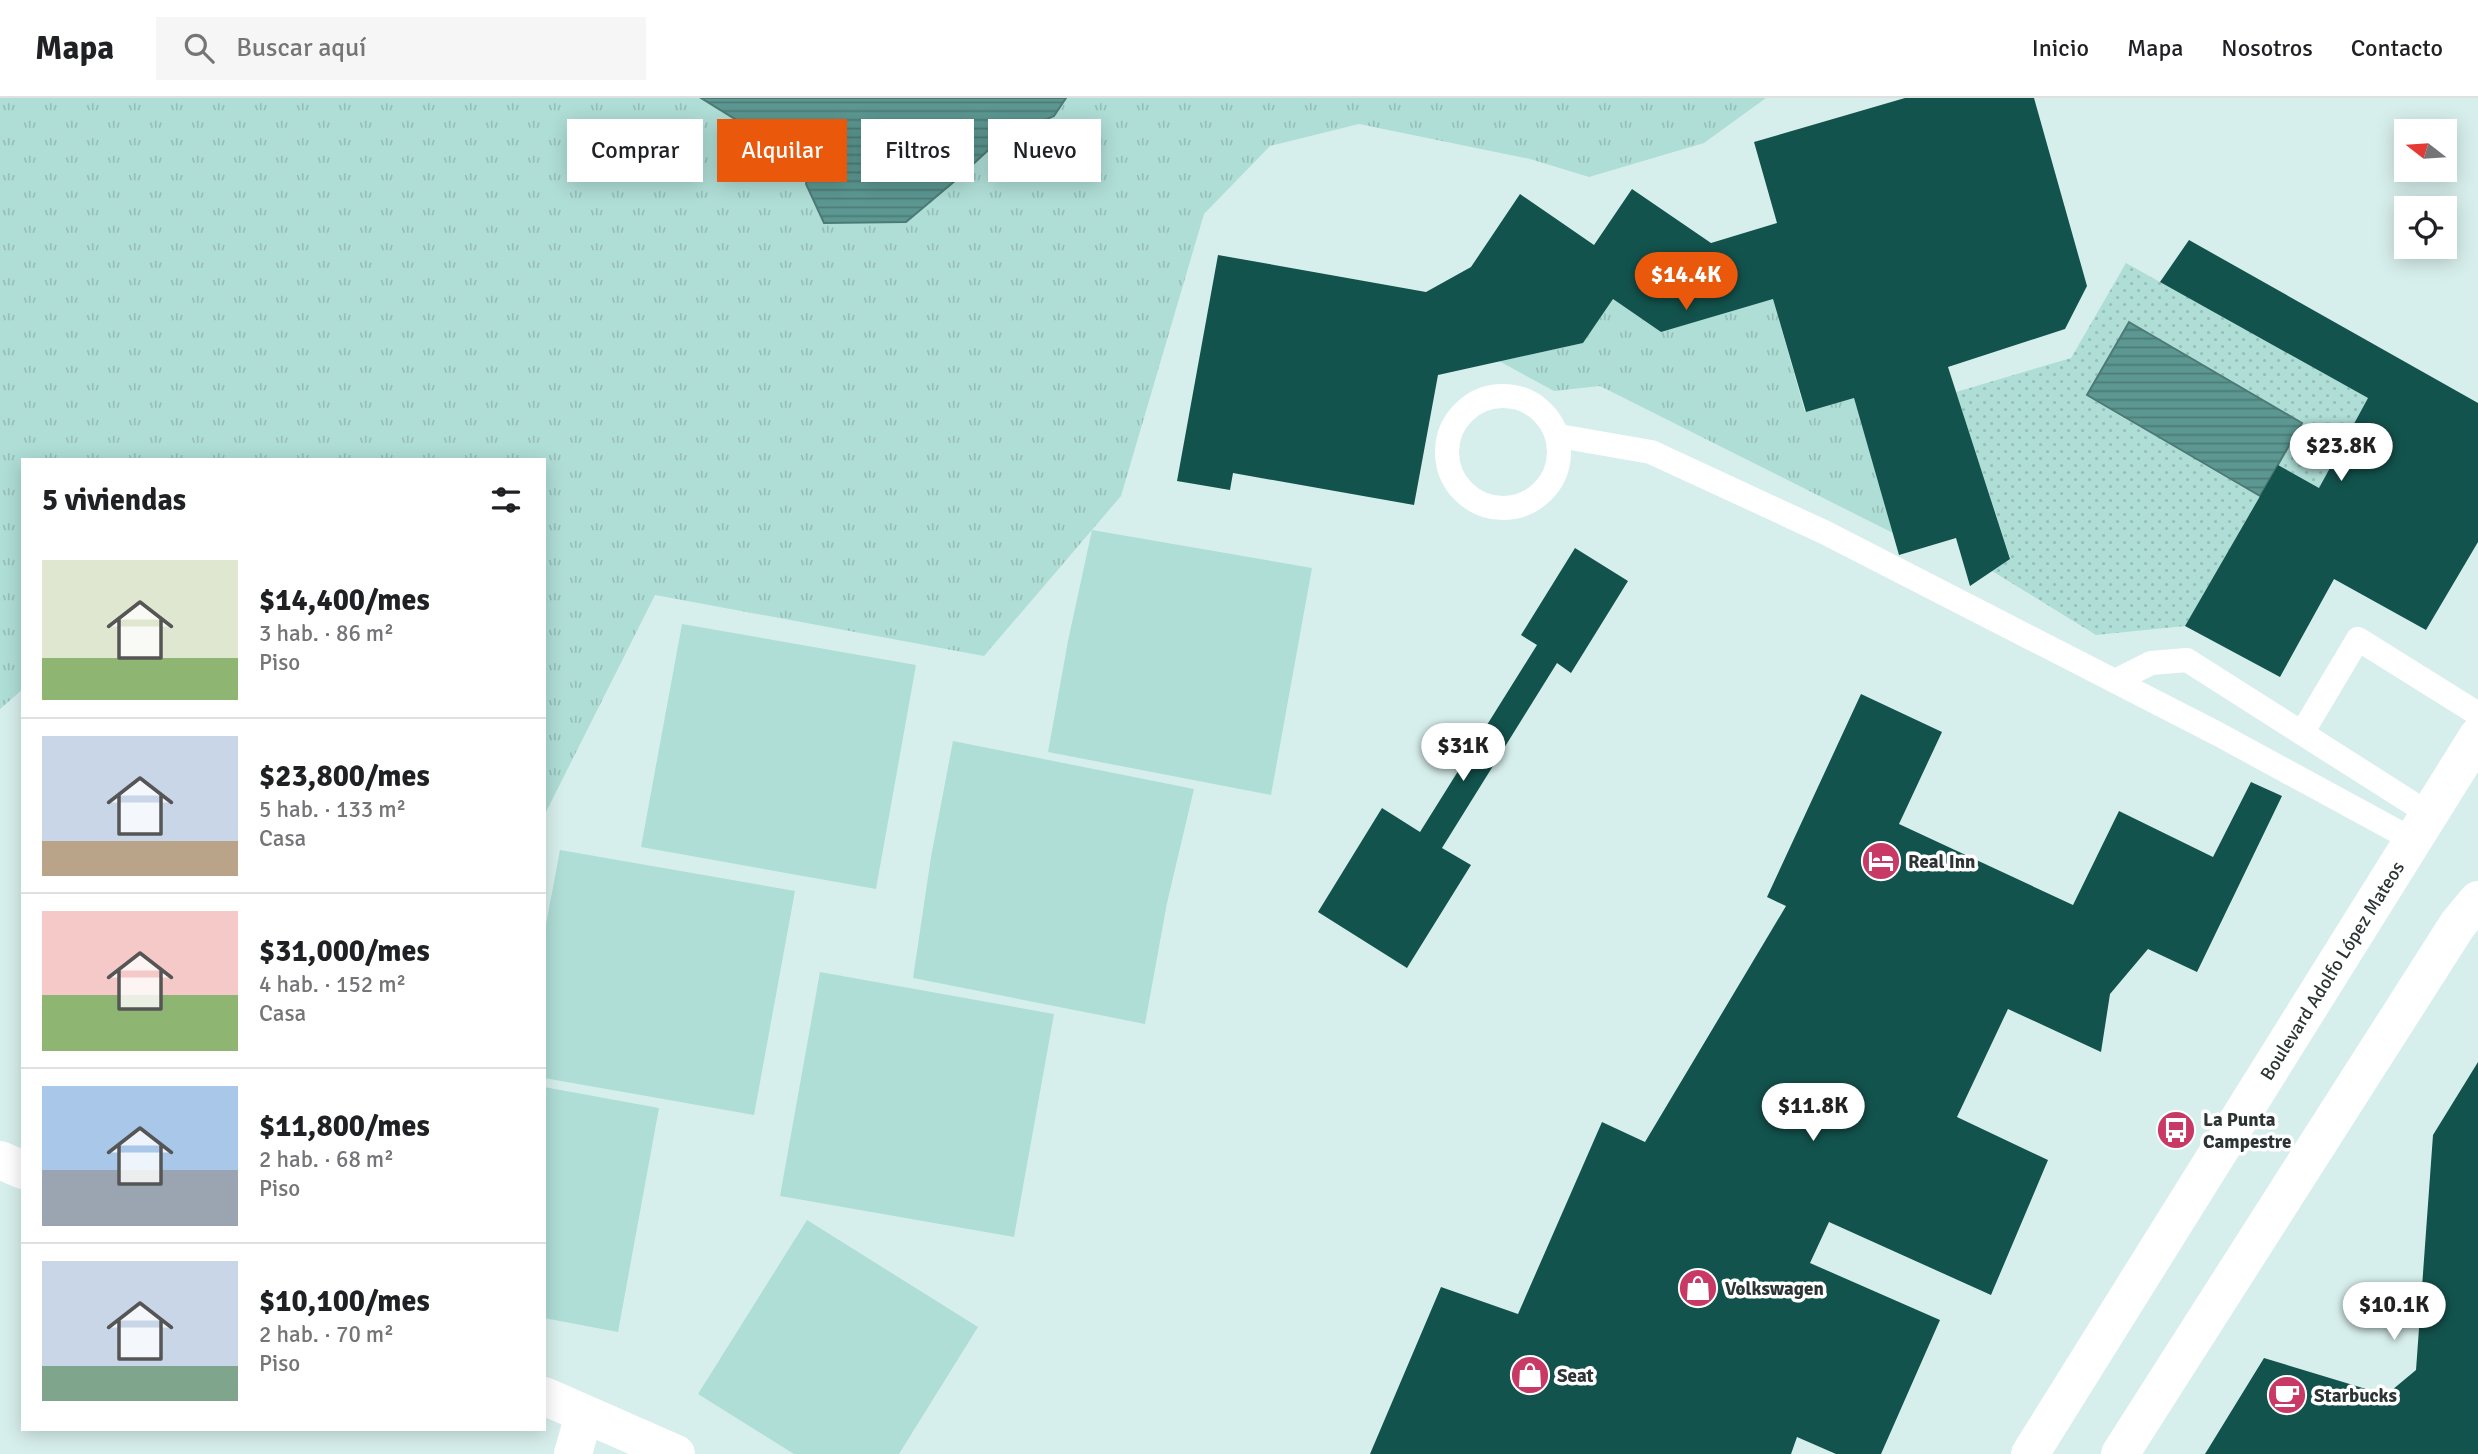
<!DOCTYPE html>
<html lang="es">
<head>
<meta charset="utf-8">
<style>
  body { margin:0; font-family:Signika,sans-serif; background:#f6f6f6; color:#202124; height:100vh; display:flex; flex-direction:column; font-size:26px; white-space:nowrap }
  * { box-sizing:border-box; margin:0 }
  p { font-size:23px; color:#757577 }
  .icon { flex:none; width:38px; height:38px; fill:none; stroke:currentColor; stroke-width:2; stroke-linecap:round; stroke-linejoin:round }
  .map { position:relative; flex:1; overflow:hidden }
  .drawer { position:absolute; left:21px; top:360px; width:525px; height:973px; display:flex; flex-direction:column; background:#fff; border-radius:0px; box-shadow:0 4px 18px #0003 }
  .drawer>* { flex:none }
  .guide { position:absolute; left:567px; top:21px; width:665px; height:63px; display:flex; gap:14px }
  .needle { width:46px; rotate:287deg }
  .buttons { position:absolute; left:2394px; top:21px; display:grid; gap:14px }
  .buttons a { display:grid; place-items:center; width:63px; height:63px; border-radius:0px; background:#fff; box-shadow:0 4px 18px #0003; font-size:35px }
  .price { position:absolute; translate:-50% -60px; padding:0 16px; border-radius:24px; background:#fff; color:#222; font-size:23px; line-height:46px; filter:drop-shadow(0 2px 4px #0008) }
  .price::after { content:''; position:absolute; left:50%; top:42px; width:21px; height:16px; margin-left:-10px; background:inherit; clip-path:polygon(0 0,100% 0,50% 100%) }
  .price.selected { background:#ea580c; color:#fff }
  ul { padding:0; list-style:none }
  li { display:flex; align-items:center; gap:21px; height:175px; padding:0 21px }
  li+li { border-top:2px solid #e0e0e0 }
  li span { display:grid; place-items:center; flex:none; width:196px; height:140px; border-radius:0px; color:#555 }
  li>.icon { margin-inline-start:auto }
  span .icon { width:84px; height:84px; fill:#fffc; stroke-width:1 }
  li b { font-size:30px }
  h2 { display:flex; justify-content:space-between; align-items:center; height:84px; padding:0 21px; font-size:30px }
  .pill { padding:0 24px; border-radius:0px; background:#fff; box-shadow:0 4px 18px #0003; font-size:24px; line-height:63px }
  .pill.selected { background:#ea580c; color:#fff }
  header { display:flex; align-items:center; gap:42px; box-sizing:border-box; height:98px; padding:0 35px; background:#fff; border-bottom:2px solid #e0e0e0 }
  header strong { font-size:33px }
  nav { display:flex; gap:38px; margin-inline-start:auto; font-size:24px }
  .search { width:490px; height:63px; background:#f6f6f6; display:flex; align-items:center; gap:18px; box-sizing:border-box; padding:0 24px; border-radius:0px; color:#757577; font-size:26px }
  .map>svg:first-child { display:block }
  .grass { fill:url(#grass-tufts) }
  .garden { fill:url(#garden-dots) }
  .pitch { fill:#afded7 }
  .water { fill:url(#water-rules); stroke:#4e7a75; stroke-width:2 }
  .building { fill:#13534d }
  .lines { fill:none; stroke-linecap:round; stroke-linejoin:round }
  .service { stroke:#fff; stroke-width:24 }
  .minor { stroke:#fff; stroke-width:38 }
  .primary { stroke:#fff; stroke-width:38 }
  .labels { text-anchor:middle; stroke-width:7; stroke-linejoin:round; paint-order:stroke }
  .poi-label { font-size:19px; font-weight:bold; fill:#2c3534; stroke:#fff; text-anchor:start }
  .street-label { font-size:19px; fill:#2c3534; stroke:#fff }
</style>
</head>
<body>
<header>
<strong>Mapa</strong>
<div class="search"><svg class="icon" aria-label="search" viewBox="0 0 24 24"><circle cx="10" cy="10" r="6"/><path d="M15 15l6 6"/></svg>Buscar aquí</div>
<nav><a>Inicio</a><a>Mapa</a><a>Nosotros</a><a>Contacto</a></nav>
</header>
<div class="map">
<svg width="2478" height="1356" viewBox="0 0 2478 1356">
  <defs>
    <pattern id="grass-tufts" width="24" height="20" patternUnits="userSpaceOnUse" patternTransform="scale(1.75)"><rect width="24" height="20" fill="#afded7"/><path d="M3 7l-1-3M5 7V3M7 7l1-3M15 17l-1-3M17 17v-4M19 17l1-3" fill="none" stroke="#97bfb9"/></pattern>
    <pattern id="garden-dots" width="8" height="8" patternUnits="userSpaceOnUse" patternTransform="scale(1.75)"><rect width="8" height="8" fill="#afded7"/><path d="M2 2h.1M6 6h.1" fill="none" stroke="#97bfb9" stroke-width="1.8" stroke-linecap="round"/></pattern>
    <pattern id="water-rules" width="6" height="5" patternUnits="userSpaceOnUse" patternTransform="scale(1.75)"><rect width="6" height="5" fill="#5c9791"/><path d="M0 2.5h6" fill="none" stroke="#4c7c77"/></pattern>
  </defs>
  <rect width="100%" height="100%" fill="#d7efec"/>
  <g class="grass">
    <polygon points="0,0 1766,0 1704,45 1589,79 1530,61 1359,26 1270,48 1204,116 1121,398 984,558 655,497 544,718 544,362 23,362 23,591 0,611"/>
    <polygon points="1613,201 1661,234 1773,201 1805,314 1854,300 1893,435 1600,288 1554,293 1499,263 1583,245"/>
  </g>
  <polygon class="garden" points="2126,165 2368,300 2319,390 2278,367 2185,528 2096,537 1992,473 2010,460 1956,294 2071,260"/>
  <g class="pitch">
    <polygon points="1092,432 1312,470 1271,697 1048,654 1068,543"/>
    <polygon points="682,526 916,567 876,791 641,749"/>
    <polygon points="953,643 1194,691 1167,805 1145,926 913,880 931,759"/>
    <polygon points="560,752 795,793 754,1017 544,980 544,837"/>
    <polygon points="820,874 1054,916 1014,1139 780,1098"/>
    <polygon points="544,989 659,1010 618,1234 544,1220"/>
    <polygon points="807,1122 978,1229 899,1356 794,1356 698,1296"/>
  </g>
  <g class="water">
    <polygon points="701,0 1066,0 1054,18 998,43 956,82 906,124 824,125 806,86 815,44 764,39"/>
    <polygon points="2129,224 2302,325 2260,398 2087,297"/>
  </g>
  <g class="building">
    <polygon points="1905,0 2034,0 2087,188 2065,231 1948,269 2010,461 1970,488 1956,440 1899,457 1854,300 1806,314 1773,201 1661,234 1613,201 1583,245 1438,277 1414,407 1233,375 1230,392 1177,383 1218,157 1426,194 1471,169 1520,96 1594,147 1632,91 1711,145 1777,125 1754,44"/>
    <polygon points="2189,142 2478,305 2478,444 2426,532 2334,481 2280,579 2185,528 2278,367 2319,390 2368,300 2160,184"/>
    <polygon points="1575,450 1628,483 1571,575 1557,565 1442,750 1471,767 1407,870 1318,814 1382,710 1420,734 1537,547 1521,537"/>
    <polygon points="1861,596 1942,634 1899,726 2073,807 2119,713 2213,759 2251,684 2282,698 2197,874 2148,851 2110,896 2101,954 2008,911 1957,1019 2048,1062 1991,1197 1829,1124 1810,1165 1940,1222 1881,1356 1836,1356 1797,1339 1791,1356 1370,1356 1441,1189 1518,1216 1602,1024 1645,1044 1786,808 1767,799"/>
    <polygon points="2478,964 2478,1356 2205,1356 2264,1260 2386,1297 2416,1272 2433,1037"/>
  </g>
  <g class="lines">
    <g class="service">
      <circle cx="1503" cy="354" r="56"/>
      <polyline points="1559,338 1651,354 1824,434 2218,636 2413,742"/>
      <polyline points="2115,583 2151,565 2187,562 2429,716"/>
      <polyline points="2302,635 2358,541 2478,616"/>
    </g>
    <g class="minor">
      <polyline points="0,1062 23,1072"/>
      <polyline points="544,1298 676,1356"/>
      <polyline points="573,1356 584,1316"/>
    </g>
    <g class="primary">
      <path id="s1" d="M2030 1356 2478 638"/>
      <polyline points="2120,1356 2458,826 2478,802"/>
    </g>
  </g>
  <defs>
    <g id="hotel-disc" transform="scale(2.0125)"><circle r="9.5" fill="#c83a65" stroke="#fff"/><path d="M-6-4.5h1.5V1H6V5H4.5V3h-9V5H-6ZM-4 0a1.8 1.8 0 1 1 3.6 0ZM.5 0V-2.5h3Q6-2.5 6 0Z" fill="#fff"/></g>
    <g id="bus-disc" transform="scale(2.0125)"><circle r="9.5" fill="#c83a65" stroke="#fff"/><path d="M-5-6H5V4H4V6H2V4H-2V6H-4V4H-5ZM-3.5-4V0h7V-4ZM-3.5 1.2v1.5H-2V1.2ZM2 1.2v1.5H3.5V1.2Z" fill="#fff"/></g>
    <g id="shop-disc" transform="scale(2.0125)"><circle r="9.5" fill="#c83a65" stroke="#fff"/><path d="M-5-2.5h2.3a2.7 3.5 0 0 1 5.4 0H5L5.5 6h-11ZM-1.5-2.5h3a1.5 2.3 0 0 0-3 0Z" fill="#fff"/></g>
    <g id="cafe-disc" transform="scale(2.0125)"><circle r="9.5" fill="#c83a65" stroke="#fff"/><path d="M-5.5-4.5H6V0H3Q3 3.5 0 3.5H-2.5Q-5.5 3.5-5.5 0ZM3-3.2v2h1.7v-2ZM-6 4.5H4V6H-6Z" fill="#fff"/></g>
  </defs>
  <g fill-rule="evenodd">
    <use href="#hotel-disc" x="1881" y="763"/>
    <use href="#bus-disc" x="2176" y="1032"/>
    <use href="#shop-disc" x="1698" y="1190"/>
    <use href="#shop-disc" x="1530" y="1277"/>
    <use href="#cafe-disc" x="2287" y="1297"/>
  </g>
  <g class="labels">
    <g class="poi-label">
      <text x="1908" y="770">Real Inn</text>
      <text x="2203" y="1028">La Punta<tspan x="2203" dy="22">Campestre</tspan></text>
      <text x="1725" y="1197">Volkswagen</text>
      <text x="1557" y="1284">Seat</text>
      <text x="2314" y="1304">Starbucks</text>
    </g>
    <g class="street-label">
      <text dy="7" stroke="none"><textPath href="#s1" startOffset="570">Boulevard Adolfo López Mateos</textPath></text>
    </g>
  </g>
</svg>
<div class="buttons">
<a><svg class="needle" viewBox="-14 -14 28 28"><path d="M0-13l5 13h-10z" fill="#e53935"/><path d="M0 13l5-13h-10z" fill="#757577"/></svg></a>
<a><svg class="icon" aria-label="locate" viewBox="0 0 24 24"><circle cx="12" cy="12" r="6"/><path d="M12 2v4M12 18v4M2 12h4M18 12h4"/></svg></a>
</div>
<b class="price selected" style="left:1686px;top:214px">$14.4K</b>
<b class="price" style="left:2341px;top:385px">$23.8K</b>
<b class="price" style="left:1463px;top:685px">$31K</b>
<b class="price" style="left:1813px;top:1045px">$11.8K</b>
<b class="price" style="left:2394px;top:1244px">$10.1K</b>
<div class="guide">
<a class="pill">Comprar</a>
<a class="pill selected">Alquilar</a>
<a class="pill">Filtros</a>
<a class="pill">Nuevo</a>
</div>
<section class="drawer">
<h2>5 viviendas<svg class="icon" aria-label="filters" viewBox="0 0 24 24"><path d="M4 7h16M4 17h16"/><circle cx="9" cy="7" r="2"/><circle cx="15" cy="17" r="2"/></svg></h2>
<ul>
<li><span style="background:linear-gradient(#dfe7d0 70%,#8fb573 0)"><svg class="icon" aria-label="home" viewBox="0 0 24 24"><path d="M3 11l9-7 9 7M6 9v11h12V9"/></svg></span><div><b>$14,400/mes</b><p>3 hab. · 86 m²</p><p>Piso</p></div></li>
<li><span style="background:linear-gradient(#c9d6e8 75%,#b9a48a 0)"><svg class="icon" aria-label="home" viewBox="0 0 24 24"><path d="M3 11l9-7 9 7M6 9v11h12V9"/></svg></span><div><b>$23,800/mes</b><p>5 hab. · 133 m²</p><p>Casa</p></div></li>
<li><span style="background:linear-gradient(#f6c9c9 60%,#8fb573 0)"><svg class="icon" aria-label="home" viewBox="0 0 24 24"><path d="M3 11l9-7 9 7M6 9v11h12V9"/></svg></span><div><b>$31,000/mes</b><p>4 hab. · 152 m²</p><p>Casa</p></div></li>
<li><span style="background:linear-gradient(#a9c7e8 60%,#9aa5b1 0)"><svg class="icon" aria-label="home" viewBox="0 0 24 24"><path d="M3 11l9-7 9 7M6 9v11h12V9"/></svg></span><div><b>$11,800/mes</b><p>2 hab. · 68 m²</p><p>Piso</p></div></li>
<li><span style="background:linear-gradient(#c9d6e8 75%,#7fa58c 0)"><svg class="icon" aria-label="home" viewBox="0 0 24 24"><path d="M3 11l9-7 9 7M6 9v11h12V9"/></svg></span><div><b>$10,100/mes</b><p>2 hab. · 70 m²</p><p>Piso</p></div></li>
</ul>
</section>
</div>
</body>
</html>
